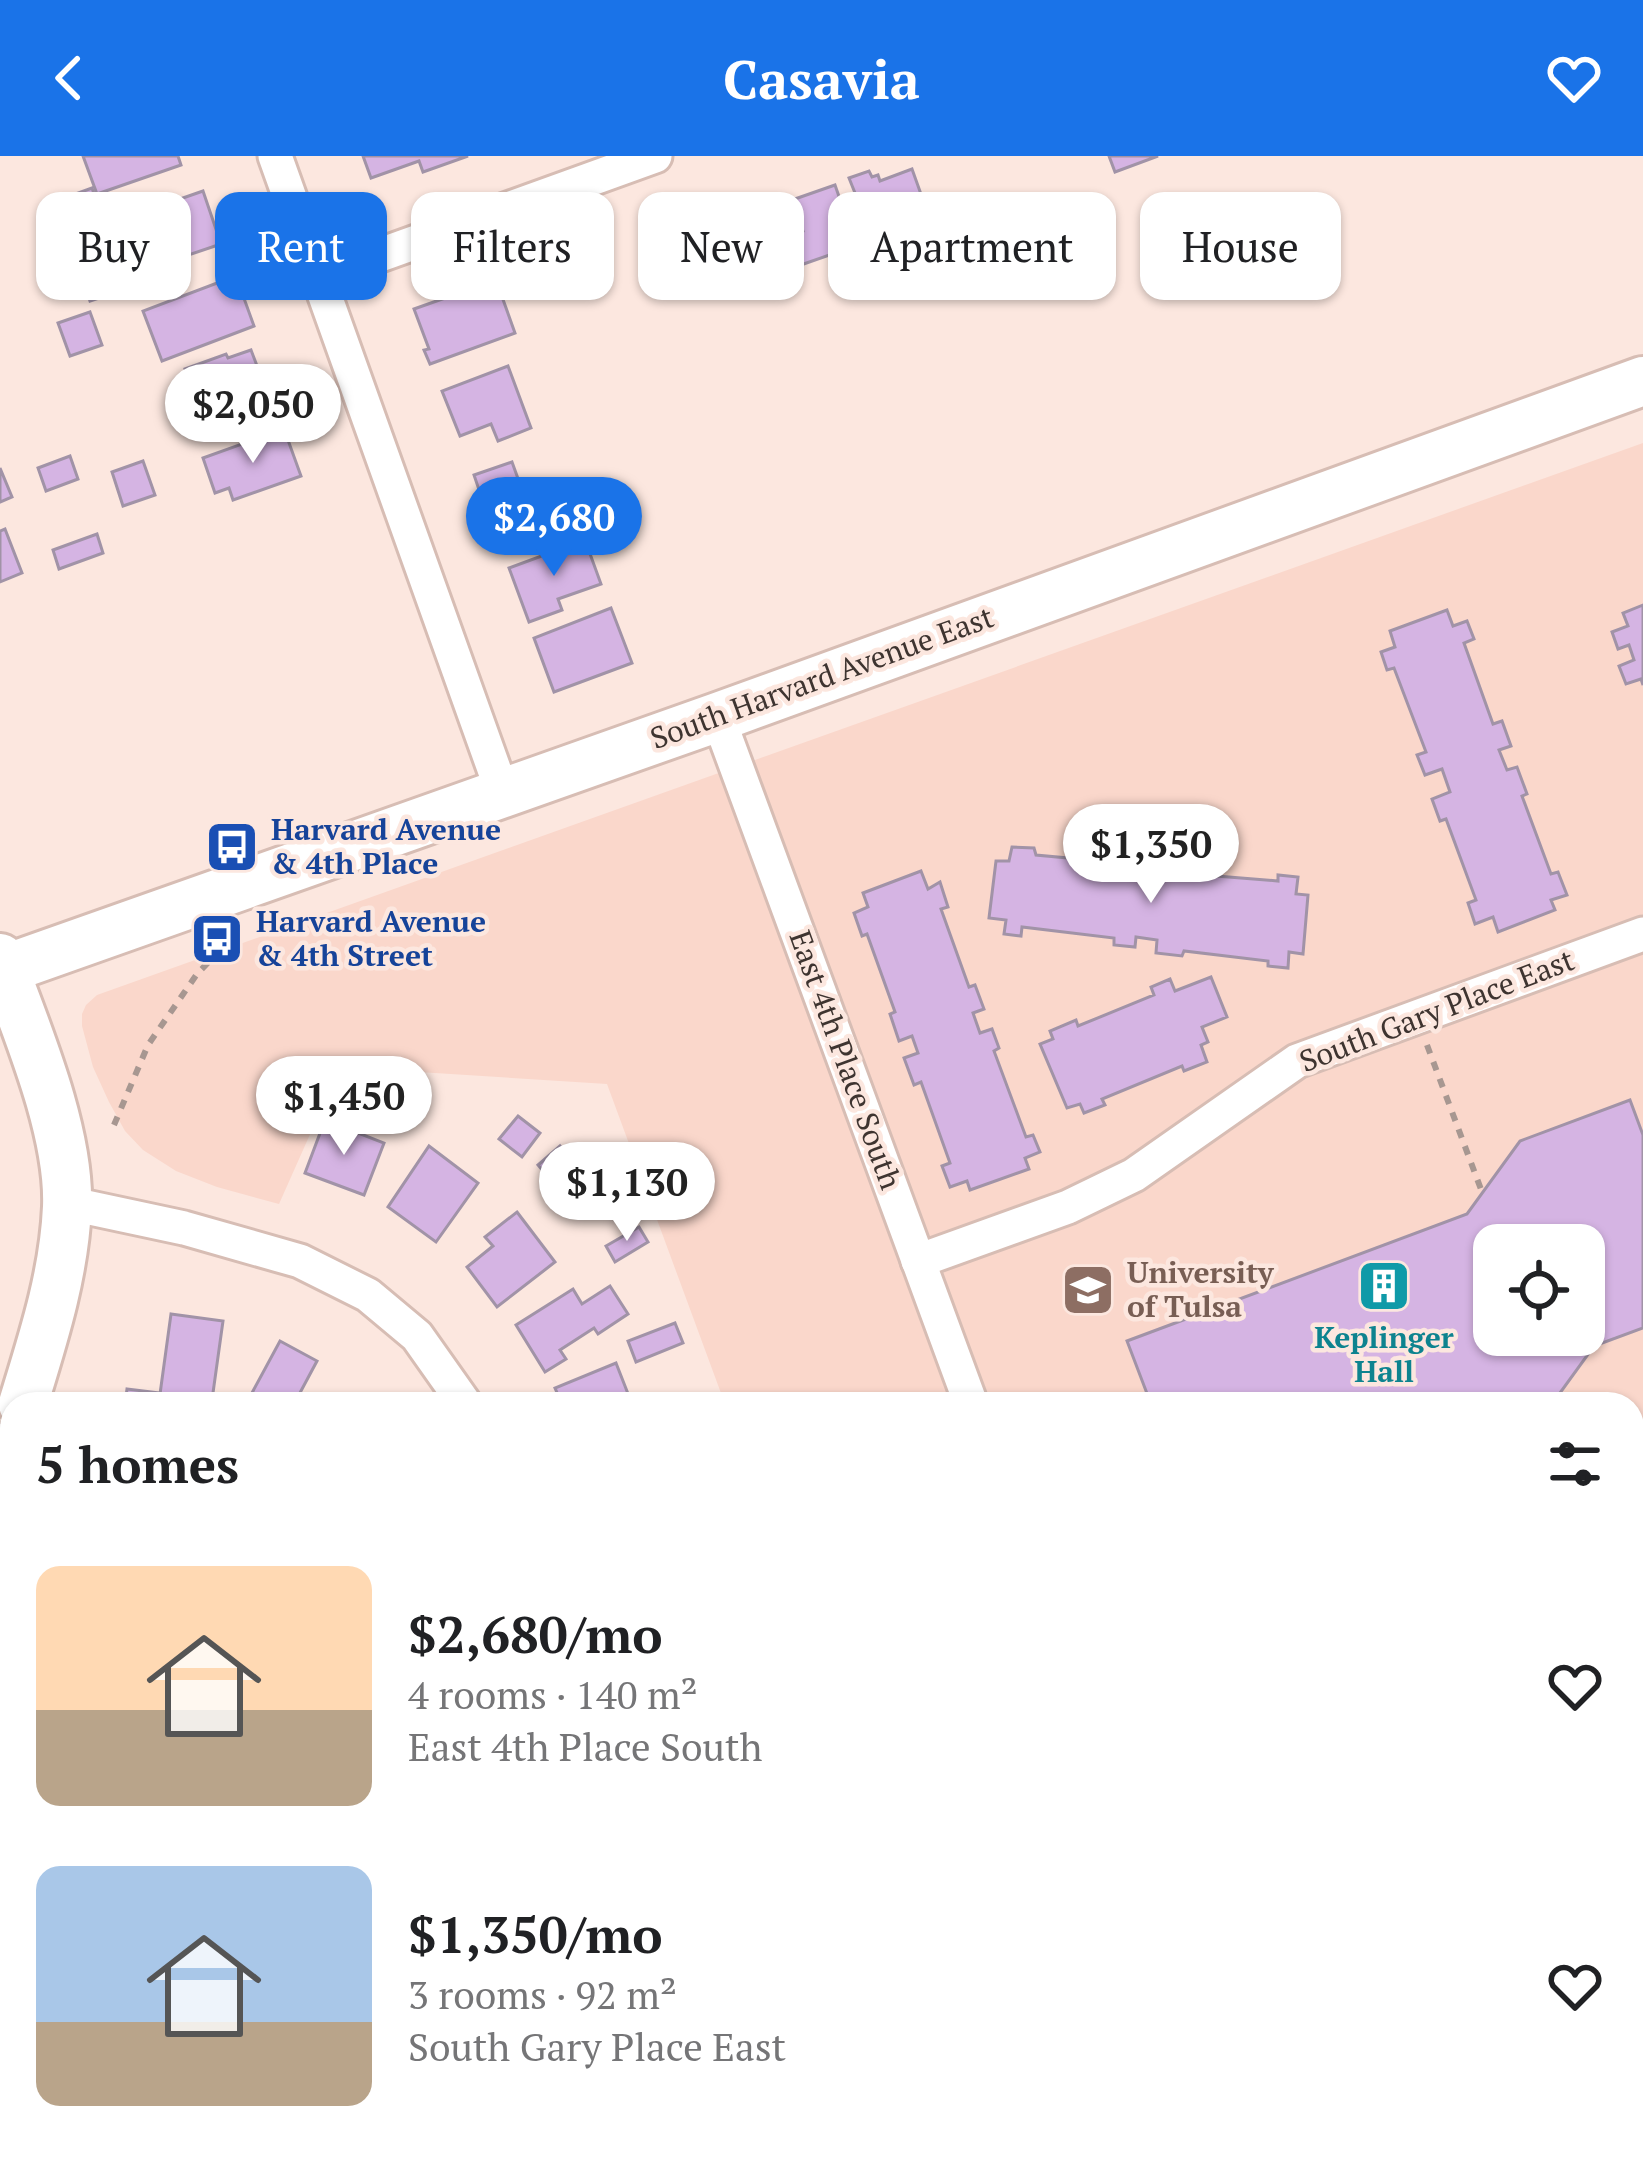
<!DOCTYPE html>
<html lang="en">
<head>
<meta charset="utf-8">
<style>
  body { margin:0; font-family:"PT Serif",serif; background:#f2f2f2; color:#202124; height:100vh; display:flex; flex-direction:column; font-size:45px; white-space:nowrap }
  * { box-sizing:border-box; margin:0 }
  p { font-size:39px; color:#757577 }
  .icon { flex:none; width:66px; height:66px; fill:none; stroke:currentColor; stroke-width:2; stroke-linecap:round; stroke-linejoin:round }
  .map { position:relative; flex:1; overflow:hidden }
  .sheet { position:absolute; left:0px; top:1236px; width:1644px; height:768px; display:flex; flex-direction:column; background:#fff; border-radius:36px 36px 0 0; box-shadow:0 3px 9px #0004 }
  .sheet>* { flex:none }
  .guide { position:absolute; left:36px; top:36px; width:1572px; height:108px; display:flex; gap:24px }
  .tools { position:absolute; left:1473px; top:1068px; display:grid; gap:24px }
  .tools a { display:grid; place-items:center; width:132px; height:132px; border-radius:24px; background:#fff; box-shadow:0 3px 9px #0004; font-size:60px }
  .price { position:absolute; translate:-50% -102px; padding:0 27px; border-radius:42px; background:#fff; color:#222; font-size:39px; line-height:78px; filter:drop-shadow(0 3px 6px #0008) }
  .price::after { content:''; position:absolute; left:50%; top:72px; width:36px; height:27px; margin-left:-18px; background:inherit; clip-path:polygon(0 0,100% 0,50% 100%) }
  .price.on { background:#1a73e8; color:#fff }
  ul { padding:0; list-style:none }
  li { display:flex; align-items:center; gap:36px; height:300px; padding:0 36px }
  li span { display:grid; place-items:center; flex:none; width:336px; height:240px; border-radius:24px; color:#555 }
  li>.icon { margin-inline-start:auto }
  span .icon { width:144px; height:144px; fill:#fffc; stroke-width:1 }
  li b { font-size:51px }
  h2 { display:flex; justify-content:space-between; align-items:center; height:144px; padding:0 36px; font-size:51px }
  .chip { padding:0 42px; border-radius:24px; background:#fff; box-shadow:0 3px 9px #0004; font-size:42px; line-height:108px }
  .chip.on { background:#1a73e8; color:#fff }
  header { display:flex; justify-content:space-between; align-items:center; height:156px; padding:0 36px; background:#1a73e8; color:#fff; font-size:54px; font-weight:700 }
  .map>svg:first-child { display:block }
  .built { fill:#fad7cb; fill-rule:evenodd }
  .building { fill:#d5b4e3; stroke:#a193a7; stroke-width:3; fill-rule:evenodd }
  .lines { fill:none; stroke-linecap:round; stroke-linejoin:round }
  .street-casing { stroke:#d7bdb4; stroke-width:39 }
  .secondary-casing { stroke:#d7bdb4; stroke-width:54 }
  .path { stroke:#a79791; stroke-width:6; stroke-dasharray:9 9; stroke-linecap:butt }
  .street { stroke:#fff; stroke-width:33 }
  .secondary { stroke:#fff; stroke-width:48 }
  .labels { text-anchor:middle; stroke-width:9; stroke-linejoin:round; paint-order:stroke }
  .street-label { font-size:30px; fill:#3e3430; stroke:#fce7df }
  .transit-label { font-size:30px; font-weight:bold; fill:#164399; stroke:#fce7df; text-anchor:start }
  .education-label { font-size:30px; font-weight:bold; fill:#785e54; stroke:#fce7df; text-anchor:start }
  .culture-label { font-size:30px; font-weight:bold; fill:#0d838f; stroke:#fce7df }
</style>
</head>
<body>
<header><svg class="icon" aria-label="back" viewBox="0 0 24 24"><path d="M15 5l-7 7 7 7"/></svg>Casavia<svg class="icon" aria-label="heart" viewBox="0 0 24 24"><path d="M12 20l-8-8c-3-5 5-10 8-4 3-6 11-1 8 4z"/></svg></header>
<div class="map">
<svg width="1643" height="2004" viewBox="0 0 1643 2004">
  <rect width="100%" height="100%" fill="#fce7df"/>
  <path class="built" d="M1643 287V2004H1003L998 1992H1632V1248H725L607 928 340 911 279 1048 217 1031 176 1015 143 994 125 975 109 946 93 911 82 870V858L86 849 97 839ZM1494 1089H1584V1179H1494Z"/>
  <g class="building">
    <polygon points="83,0 178,0 181,9 97,38"/>
    <polygon points="363,0 468,0 423,16 419,5 371,22"/>
    <polygon points="1109,0 1158,0 1115,16"/>
    <polygon points="912,13 927,55 908,62 905,53 867,67 849,22 869,15 872,21 878,19 880,25"/>
    <polygon points="835,29 851,75 832,81 838,96 795,111 784,82 803,75 792,44"/>
    <polygon points="92,32 102,60 72,70 62,43"/>
    <polygon points="203,35 221,88 135,117 117,65"/>
    <polygon points="758,55 772,93 746,103 748,109 714,121 703,89 721,82 716,70"/>
    <polygon points="104,107 114,137 90,145 80,115"/>
    <polygon points="225,124 230,137 241,134 254,170 162,205 143,155"/>
    <polygon points="496,124 515,177 430,208 424,194 429,193 414,153"/>
    <polygon points="90,156 102,189 70,200 58,167"/>
    <polygon points="251,194 272,249 207,273 185,213 226,198 228,202"/>
    <polygon points="508,210 531,272 498,285 491,268 460,280 442,235"/>
    <polygon points="284,273 301,320 233,344 229,332 215,337 203,302"/>
    <polygon points="70,300 78,323 46,335 38,312"/>
    <polygon points="143,305 155,339 123,350 112,316"/>
    <polygon points="512,306 525,342 562,329 571,354 495,381 474,319"/>
    <polygon points="0,312 12,341 0,346"/>
    <polygon points="5,373 22,417 0,426 0,375"/>
    <polygon points="97,378 103,397 59,413 53,394"/>
    <polygon points="585,384 601,428 558,443 562,454 529,466 509,412"/>
    <polygon points="1643,449 1643,529 1641,523 1626,528 1619,510 1634,504 1629,489 1618,493 1612,476 1628,470 1623,457"/>
    <polygon points="611,452 632,507 554,536 534,482"/>
    <polygon points="1447,454 1453,470 1467,465 1474,483 1464,487 1493,568 1502,565 1511,590 1499,594 1507,614 1517,611 1527,638 1522,640 1551,718 1558,716 1567,739 1551,744 1555,754 1498,776 1493,761 1475,768 1468,747 1476,744 1446,663 1440,665 1432,643 1450,636 1442,613 1425,619 1417,599 1426,596 1394,512 1387,514 1381,496 1395,491 1390,475"/>
    <polygon points="1012,691 1034,692 1036,699 1123,707 1123,701 1142,703 1140,718 1163,720 1166,709 1191,711 1192,718 1278,725 1278,719 1298,721 1296,738 1308,739 1303,798 1289,796 1288,812 1268,810 1268,805 1184,795 1182,800 1156,797 1157,784 1136,781 1135,791 1114,789 1114,782 1022,771 1021,780 1004,778 1006,764 989,762 996,705 1009,705"/>
    <polygon points="921,715 928,733 940,726 948,751 941,753 969,831 975,829 984,853 973,857 980,877 992,873 999,892 994,895 1026,981 1033,979 1040,996 1025,1002 1029,1013 970,1034 967,1025 950,1031 942,1010 950,1007 921,926 914,929 904,902 918,897 912,880 899,885 890,858 895,856 867,778 862,780 854,757 868,751 863,737"/>
    <polygon points="1211,821 1227,861 1202,871 1208,886 1201,889 1207,906 1184,915 1182,910 1102,943 1105,949 1084,957 1080,948 1067,952 1040,888 1053,883 1050,875 1076,864 1078,870 1154,839 1151,831 1170,823 1175,835"/>
    <path d="M1630 944 1643 979V1172L1594 1190 1552 1248H1151L1127 1185 1467 1058 1520 985ZM1494 1089H1584V1179H1494Z"/>
    <polygon points="518,960 540,977 522,1001 499,983"/>
    <polygon points="325,964 384,987 364,1039 305,1017"/>
    <polygon points="429,990 478,1027 436,1086 388,1051"/>
    <polygon points="560,990 581,1015 559,1034 538,1009"/>
    <polygon points="517,1056 555,1106 497,1151 467,1111 493,1090 485,1081"/>
    <polygon points="639,1071 648,1086 615,1106 606,1090"/>
    <polygon points="610,1130 628,1158 598,1178 594,1172 560,1194 566,1203 545,1216 516,1169 573,1133 582,1148"/>
    <polygon points="171,1158 223,1165 212,1244 160,1238"/>
    <polygon points="675,1167 683,1187 636,1206 628,1185"/>
    <polygon points="280,1185 317,1205 294,1248 246,1248"/>
    <polygon points="616,1207 632,1248 562,1248 555,1232"/>
    <polygon points="127,1233 160,1237 159,1248 125,1248"/>
    <polygon points="630,1992 655,1992 660,2004 598,2004"/>
    <polygon points="1335,1992 1528,1992 1533,2004 1340,2004"/>
  </g>
  <g class="lines">
    <g class="street-casing">
      <g id="street">
        <polyline points="275,0 503,638"/>
        <polyline points="319,121 655,0"/>
        <polyline points="718,561 971,1248"/>
        <polyline points="67,1047 184,1072 300,1105 368,1139 417,1180 465,1248"/>
        <polyline points="918,1105 1068,1051 1134,1019 1297,905 1643,778"/>
        <polyline points="1632,1374 1643,1370"/>
        <polyline points="1632,1529 1643,1560"/>
        <polyline points="737,1992 742,2004"/>
        <polyline points="1247,1992 1251,2004"/>
        <polyline points="279,2004 294,1992"/>
      </g>
    </g>
    <g class="secondary-casing">
      <g id="secondary">
        <path d="M0 802C26 873 70 975 67 1051 64 1119 43 1183 23 1248"/>
        <polyline points="0,815 718,561 1643,225"/>
        <polyline points="0,1390 3,1342 12,1289"/>
        <polyline points="0,1424 1,1456 12,1514"/>
        <polyline points="196,1992 201,2004"/>
      </g>
    </g>
    <g class="path">
      <polyline points="1427,889 1482,1036"/>
      <polyline points="114,969 148,889 197,818 225,789"/>
      <polyline points="0,1556 12,1597"/>
    </g>
    <use href="#street" class="street"/>
    <use href="#secondary" class="secondary"/>
  </g>
  <defs>
    <g id="bus-square" transform="scale(2.7)"><rect x="-9" y="-9" width="18" height="18" rx="4" fill="#1a4fb4" stroke="#fce7df"/><path d="M-5-6H5V4H4V6H2V4H-2V6H-4V4H-5ZM-3.5-4V0h7V-4ZM-3.5 1.2v1.5H-2V1.2ZM2 1.2v1.5H3.5V1.2Z" fill="#fff"/></g>
    <g id="building-square" transform="scale(2.7)"><rect x="-9" y="-9" width="18" height="18" rx="4" fill="#0f9aa8" stroke="#fce7df"/><path d="M-4-6H4V6H1V3H-1V6H-4ZM-2.5-4.3h1.7v1.8h-1.7ZM.8-4.3h1.7v1.8H.8ZM-2.5-1h1.7V.8h-1.7ZM.8-1h1.7V.8H.8Z" fill="#fff"/></g>
    <g id="university-square" transform="scale(2.7)"><rect x="-9" y="-9" width="18" height="18" rx="4" fill="#8d6e63" stroke="#fce7df"/><path d="M0-5L7-2L0 1L-7-2ZM-4 1L0 2.5L4 1V4Q0 6-4 4Z" fill="#fff"/></g>
  </defs>
  <g fill-rule="evenodd">
    <use href="#bus-square" x="232" y="691"/>
    <use href="#bus-square" x="217" y="783"/>
    <use href="#building-square" x="1384" y="1130"/>
    <use href="#university-square" x="1088" y="1134"/>
  </g>
  <g class="labels">
    <g class="street-label">
      <text transform="translate(822 522) rotate(-20)" y="10">South Harvard Avenue East</text>
      <text transform="translate(1437 855) rotate(-21)" y="10">South Gary Place East</text>
      <text transform="translate(845 904) rotate(70)" y="10">East 4th Place South</text>
    </g>
    <g class="transit-label">
      <text x="271" y="684">Harvard Avenue<tspan x="271" dy="34">&amp; 4th Place</tspan></text>
      <text x="256" y="776">Harvard Avenue<tspan x="256" dy="34">&amp; 4th Street</tspan></text>
    </g>
    <g class="education-label">
      <text x="1127" y="1127">University<tspan x="1127" dy="34">of Tulsa</tspan></text>
    </g>
    <g class="culture-label">
      <text x="1384" y="1192">Keplinger<tspan x="1384" dy="34">Hall</tspan></text>
    </g>
  </g>
</svg>
<div class="tools">
<a><svg class="icon" aria-label="locate" viewBox="0 0 24 24"><circle cx="12" cy="12" r="6"/><path d="M12 2v4M12 18v4M2 12h4M18 12h4"/></svg></a>
</div>
<b class="price" style="left:253px;top:310px">$2,050</b>
<b class="price on" style="left:554px;top:423px">$2,680</b>
<b class="price" style="left:1151px;top:750px">$1,350</b>
<b class="price" style="left:344px;top:1002px">$1,450</b>
<b class="price" style="left:627px;top:1088px">$1,130</b>
<div class="guide">
<a class="chip">Buy</a>
<a class="chip on">Rent</a>
<a class="chip">Filters</a>
<a class="chip">New</a>
<a class="chip">Apartment</a>
<a class="chip">House</a>
</div>
<section class="sheet">
<h2>5 homes<svg class="icon" aria-label="filters" viewBox="0 0 24 24"><path d="M4 7h16M4 17h16"/><circle cx="9" cy="7" r="2"/><circle cx="15" cy="17" r="2"/></svg></h2>
<ul>
<li><span style="background:linear-gradient(#ffd9b3 60%,#b9a48a 0)"><svg class="icon" aria-label="home" viewBox="0 0 24 24"><path d="M3 11l9-7 9 7M6 9v11h12V9"/></svg></span><div><b>$2,680/mo</b><p>4 rooms · 140 m²</p><p>East 4th Place South</p></div><svg class="icon" aria-label="heart" viewBox="0 0 24 24"><path d="M12 20l-8-8c-3-5 5-10 8-4 3-6 11-1 8 4z"/></svg></li>
<li><span style="background:linear-gradient(#a9c7e8 65%,#b9a48a 0)"><svg class="icon" aria-label="home" viewBox="0 0 24 24"><path d="M3 11l9-7 9 7M6 9v11h12V9"/></svg></span><div><b>$1,350/mo</b><p>3 rooms · 92 m²</p><p>South Gary Place East</p></div><svg class="icon" aria-label="heart" viewBox="0 0 24 24"><path d="M12 20l-8-8c-3-5 5-10 8-4 3-6 11-1 8 4z"/></svg></li>
</ul>
</section>
</div>
</body>
</html>
